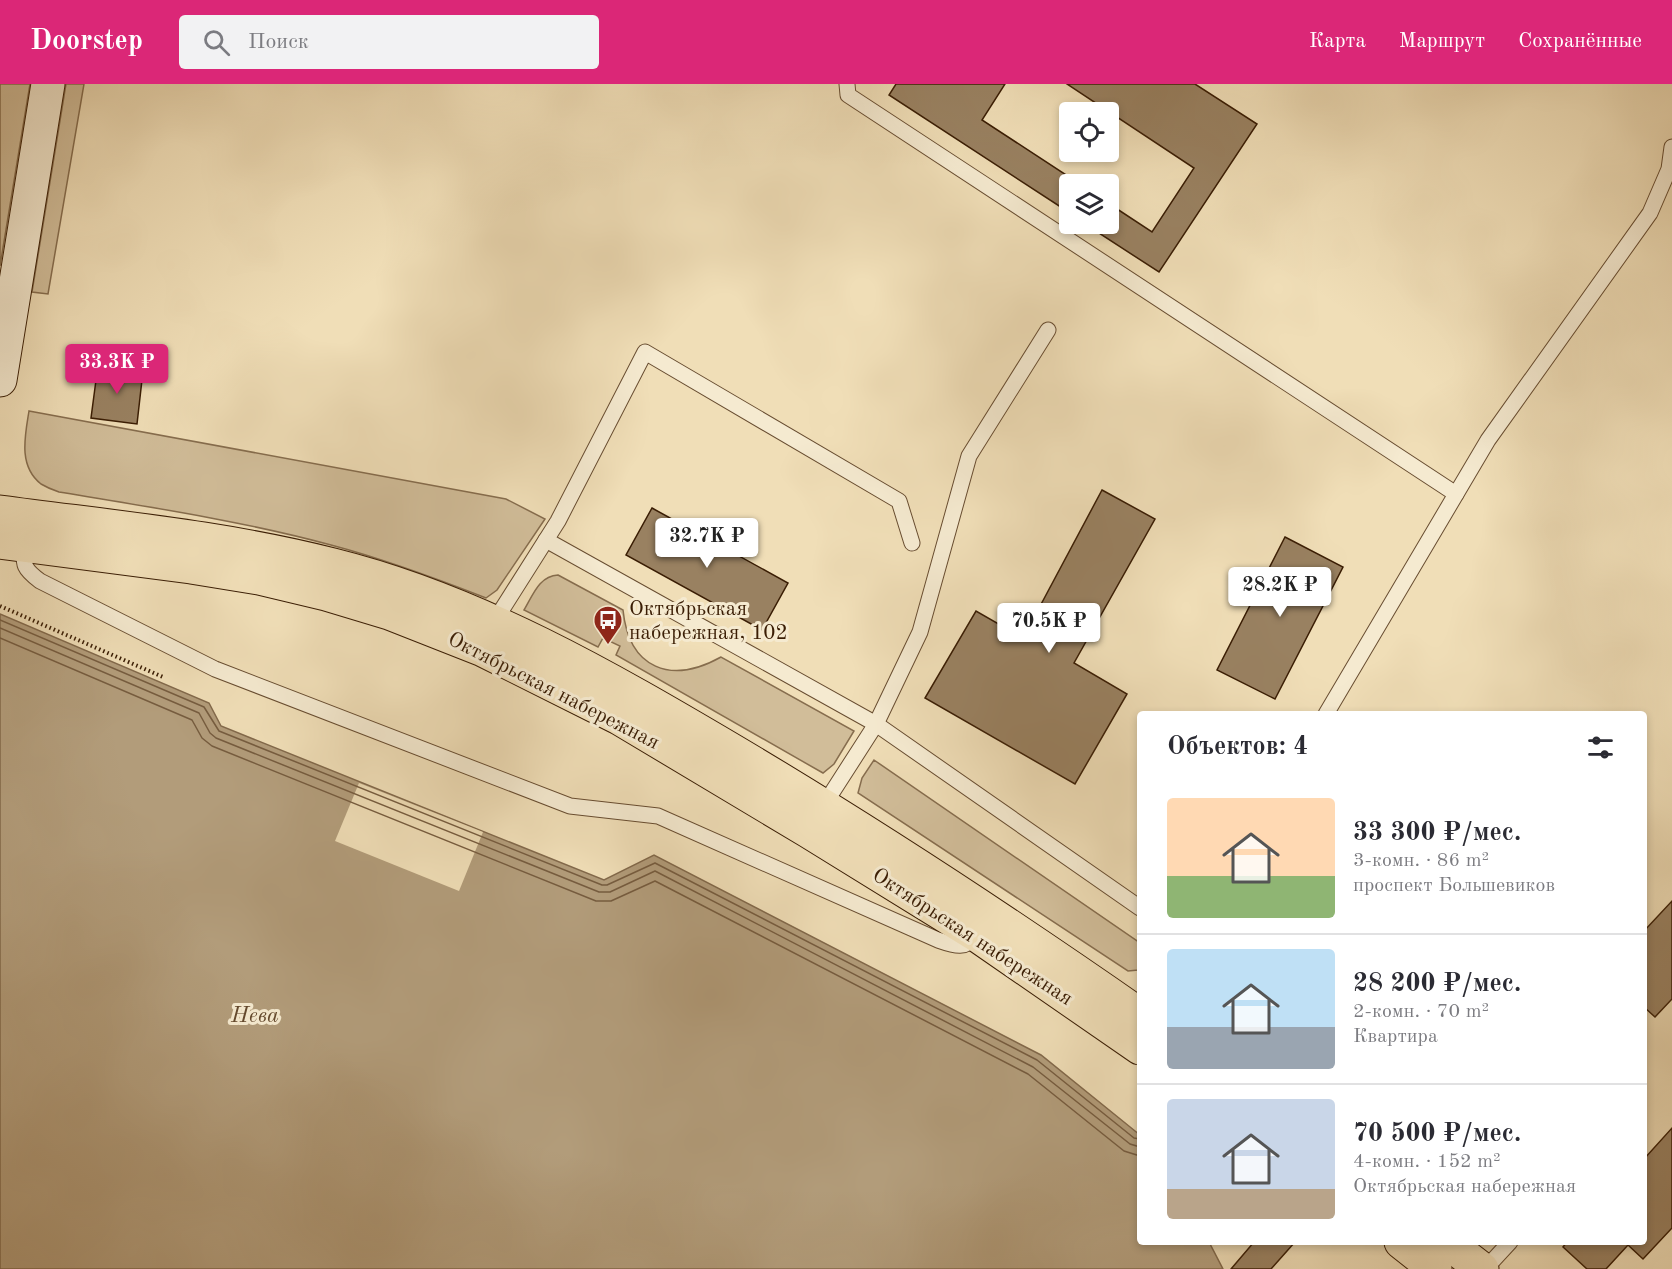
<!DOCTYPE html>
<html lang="ru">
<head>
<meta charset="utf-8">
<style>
  body { margin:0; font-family:"Old Standard TT",serif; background:#f2f2f3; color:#2b2b33; height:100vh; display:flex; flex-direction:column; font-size:22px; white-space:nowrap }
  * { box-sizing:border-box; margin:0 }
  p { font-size:20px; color:#7c7c81 }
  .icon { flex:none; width:33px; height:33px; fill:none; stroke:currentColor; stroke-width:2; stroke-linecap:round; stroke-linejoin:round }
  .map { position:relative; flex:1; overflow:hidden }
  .drawer { position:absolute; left:1137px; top:627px; width:510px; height:534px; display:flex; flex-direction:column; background:#fff; border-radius:6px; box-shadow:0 3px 9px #0003 }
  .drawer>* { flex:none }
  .buttons { position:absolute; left:1059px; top:18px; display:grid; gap:12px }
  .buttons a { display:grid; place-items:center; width:60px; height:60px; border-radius:6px; background:#fff; box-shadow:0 3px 9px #0003; font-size:30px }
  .price { position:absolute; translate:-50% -51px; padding:0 14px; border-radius:6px; background:#fff; color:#222; font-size:20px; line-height:39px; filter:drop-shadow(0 2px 3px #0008) }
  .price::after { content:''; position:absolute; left:50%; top:36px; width:18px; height:14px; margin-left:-9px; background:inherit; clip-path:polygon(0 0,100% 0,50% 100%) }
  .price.selected { background:#db2777; color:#fff }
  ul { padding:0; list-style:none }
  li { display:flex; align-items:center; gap:18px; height:150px; padding:0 30px }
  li+li { border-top:2px solid #e1e1e2 }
  li span { display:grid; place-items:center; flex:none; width:168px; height:120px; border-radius:6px; color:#555 }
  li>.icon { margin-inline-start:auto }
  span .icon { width:72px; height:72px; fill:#fffc; stroke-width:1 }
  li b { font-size:26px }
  h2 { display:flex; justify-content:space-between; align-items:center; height:72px; padding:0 30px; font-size:26px }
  header { display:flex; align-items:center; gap:36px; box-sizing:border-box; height:84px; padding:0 30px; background:#db2777; color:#fff }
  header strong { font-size:28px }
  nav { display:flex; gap:33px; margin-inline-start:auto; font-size:21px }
  .search { width:420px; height:54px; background:#f2f2f3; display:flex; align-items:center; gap:15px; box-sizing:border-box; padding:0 21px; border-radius:6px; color:#7c7c81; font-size:22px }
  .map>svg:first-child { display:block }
  .green { fill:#d1bd99; stroke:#866d4e; stroke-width:1.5 }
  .water { fill:#b29c7a; stroke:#82694b; stroke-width:1.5 }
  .pier { fill:#f0deb7 }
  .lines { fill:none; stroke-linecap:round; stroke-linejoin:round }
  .shore { stroke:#765c3f; stroke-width:1.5 }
  .building { fill:#998161; stroke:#3a1d04; stroke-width:1.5 }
  .service-casing { stroke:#684d31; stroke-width:17 }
  .secondary-casing { stroke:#3a1d04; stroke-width:35 }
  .primary-casing { stroke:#3a1d04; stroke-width:35 }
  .path { stroke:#3a1d04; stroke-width:4; stroke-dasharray:1.5 3; stroke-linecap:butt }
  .service { stroke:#f5ead0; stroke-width:15 }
  .secondary { stroke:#f5ead0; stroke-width:33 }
  .primary { stroke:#f0deb7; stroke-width:33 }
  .labels { text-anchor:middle; stroke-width:6; stroke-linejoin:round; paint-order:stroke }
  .poi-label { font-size:21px; fill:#3a1d04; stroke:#f5ead0; text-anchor:start }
  .street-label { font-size:21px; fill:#3a1d04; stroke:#f5ead0 }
  .water-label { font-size:22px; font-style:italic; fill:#64492d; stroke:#f5ead0 }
</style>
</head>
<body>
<header>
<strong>Doorstep</strong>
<div class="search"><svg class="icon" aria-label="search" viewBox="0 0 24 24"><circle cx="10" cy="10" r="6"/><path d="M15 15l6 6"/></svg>Поиск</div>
<nav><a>Карта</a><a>Маршрут</a><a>Сохранённые</a></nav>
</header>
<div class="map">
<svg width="1672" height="1185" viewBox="0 0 1672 1185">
  <rect width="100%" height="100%" fill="#f0deb7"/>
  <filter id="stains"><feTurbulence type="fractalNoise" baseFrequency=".00333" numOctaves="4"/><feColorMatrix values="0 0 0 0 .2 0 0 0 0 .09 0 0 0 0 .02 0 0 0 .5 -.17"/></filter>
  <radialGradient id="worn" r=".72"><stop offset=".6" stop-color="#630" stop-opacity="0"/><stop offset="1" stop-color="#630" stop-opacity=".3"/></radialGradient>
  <g class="green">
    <polygon points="0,0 30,0 0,182"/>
    <polygon points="66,0 84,0 48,210 32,208"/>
    <path d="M29 327 506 415 545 435 497 506 486 514C435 494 384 475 331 461 242 437 150 423 59 408 53 406 46 403 41 400 18 382 25 352 29 327Z"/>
    <path d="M558 491 623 526C629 585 671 601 721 573L854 647 834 680 823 689 616 571 620 562 603 554 598 563 524 526C533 511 539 492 558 491Z"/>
    <polygon points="874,676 1140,859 1140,882 1138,886 1128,887 858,709 862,694"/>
  </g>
  <polygon class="water" points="0,530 209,619 221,642 604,796 654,771 1041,971 1140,1051 1140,1158 1209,1158 1223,1185 0,1185"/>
  <polygon class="pier" points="359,699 483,748 459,807 335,757"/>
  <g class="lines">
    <g class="shore">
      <polyline points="0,536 204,623 219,647 602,801 607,801 655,779 1037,976 1134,1054 1140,1055"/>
      <polyline points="0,544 199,629 210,649 216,654 599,808 610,808 655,787 1033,983 1130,1060 1140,1063"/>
      <polyline points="0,554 192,636 202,654 212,662 596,817 611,817 655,797 1028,990 1124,1067 1140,1072"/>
    </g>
  </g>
  <g class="building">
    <polygon points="896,0 1005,0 982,36 1080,100 1070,100 1070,129 889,11"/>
    <polygon points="1067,0 1195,0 1257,40 1159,188 1085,140 1108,140 1108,119 1152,148 1194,84"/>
    <polygon points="98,281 143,287 137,340 91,334"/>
    <polygon points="1102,406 1155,435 1074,579 1127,610 1075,700 925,614 976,527 1023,554"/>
    <polygon points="652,424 788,499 762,546 626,471"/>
    <polygon points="1285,453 1343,483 1275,615 1217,586"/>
    <polygon points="1672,817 1672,915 1655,933 1644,923 1644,847"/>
    <polygon points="1672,1044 1672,1144 1643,1175 1628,1161 1606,1185 1587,1185 1563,1163 1567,1158 1644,1158 1644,1075"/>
    <polygon points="1254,1158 1295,1158 1271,1185 1231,1185"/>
  </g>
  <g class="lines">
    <g class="service-casing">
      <g id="service">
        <polyline points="847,0 848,11 1456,410"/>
        <polyline points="546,456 876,640 1140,824"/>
        <path d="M24 461C23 482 24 485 40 497L215 585 570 722 658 732 938 856C955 862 965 866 978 851"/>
        <polyline points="494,538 558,437 645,268 899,417 912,459"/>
        <polyline points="1326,630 1488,356 1650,129 1669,85 1672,63"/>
        <polyline points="824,721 876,640 920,548 969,372 1048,246"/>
        <polyline points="1485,1185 1510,1158"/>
      </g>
    </g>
    <g class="secondary-casing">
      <polyline id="secondary" points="0,296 48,0"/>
    </g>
    <g class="primary-casing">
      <g id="primary">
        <path d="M0 428C111 443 224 453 333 481 477 517 608 593 735 668 873 750 1008 839 1140 931"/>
        <polyline points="0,458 191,483 259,494 326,510 389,529 483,566 619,634 808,747 978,852 1140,964"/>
        <polyline points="1401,1158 1435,1185"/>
        <polyline points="1447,1158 1482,1185"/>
      </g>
    </g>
    <polyline class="path" points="0,522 163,593"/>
    <use href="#service" class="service"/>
    <use href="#secondary" class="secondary"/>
    <use href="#primary" class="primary"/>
  </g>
  <defs>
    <g id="bus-pin" transform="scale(1.5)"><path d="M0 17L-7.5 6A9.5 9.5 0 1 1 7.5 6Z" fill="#8f2418" stroke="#f5ead0"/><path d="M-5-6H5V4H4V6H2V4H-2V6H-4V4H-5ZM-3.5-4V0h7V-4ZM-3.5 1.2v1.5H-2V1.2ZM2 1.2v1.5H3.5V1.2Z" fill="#fff"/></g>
  </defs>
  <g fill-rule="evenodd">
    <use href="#bus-pin" x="608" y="536"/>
  </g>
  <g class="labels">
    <g class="poi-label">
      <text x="629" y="531">Октябрьская<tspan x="629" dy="24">набережная, 102</tspan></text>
    </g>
    <g class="street-label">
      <text transform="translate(554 606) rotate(27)" y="7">Октябрьская набережная</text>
      <text transform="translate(973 852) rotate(33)" y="7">Октябрьская набережная</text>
    </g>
    <g class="water-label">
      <text x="255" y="938">Нева</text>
    </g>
  </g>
  <rect width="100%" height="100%" filter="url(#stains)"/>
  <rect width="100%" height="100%" fill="url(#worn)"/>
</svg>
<div class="buttons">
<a><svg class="icon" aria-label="locate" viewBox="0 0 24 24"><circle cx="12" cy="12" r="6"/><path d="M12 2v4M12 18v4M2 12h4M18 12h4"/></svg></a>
<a><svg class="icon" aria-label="layers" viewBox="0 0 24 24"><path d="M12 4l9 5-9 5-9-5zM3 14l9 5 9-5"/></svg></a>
</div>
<b class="price selected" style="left:117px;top:311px">33.3K ₽</b>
<b class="price" style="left:707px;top:485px">32.7K ₽</b>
<b class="price" style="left:1280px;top:534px">28.2K ₽</b>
<b class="price" style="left:1049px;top:570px">70.5K ₽</b>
<section class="drawer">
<h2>Объектов: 4<svg class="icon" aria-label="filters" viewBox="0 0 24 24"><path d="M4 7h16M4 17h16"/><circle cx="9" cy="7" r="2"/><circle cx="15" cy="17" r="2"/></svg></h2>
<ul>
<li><span style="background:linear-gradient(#ffd9b3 65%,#8fb573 0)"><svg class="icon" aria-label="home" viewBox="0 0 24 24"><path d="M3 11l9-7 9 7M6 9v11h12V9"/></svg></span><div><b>33 300 ₽/мес.</b><p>3-комн. · 86 m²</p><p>проспект Большевиков</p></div></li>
<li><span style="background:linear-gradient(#bfe0f5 65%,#9aa5b1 0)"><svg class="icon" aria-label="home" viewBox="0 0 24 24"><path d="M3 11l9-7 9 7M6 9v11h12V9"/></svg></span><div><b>28 200 ₽/мес.</b><p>2-комн. · 70 m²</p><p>Квартира</p></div></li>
<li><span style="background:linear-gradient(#c9d6e8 75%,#b9a48a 0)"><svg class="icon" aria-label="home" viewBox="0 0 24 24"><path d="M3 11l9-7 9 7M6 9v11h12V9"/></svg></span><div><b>70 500 ₽/мес.</b><p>4-комн. · 152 m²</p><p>Октябрьская набережная</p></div></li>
</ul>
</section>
</div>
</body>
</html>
